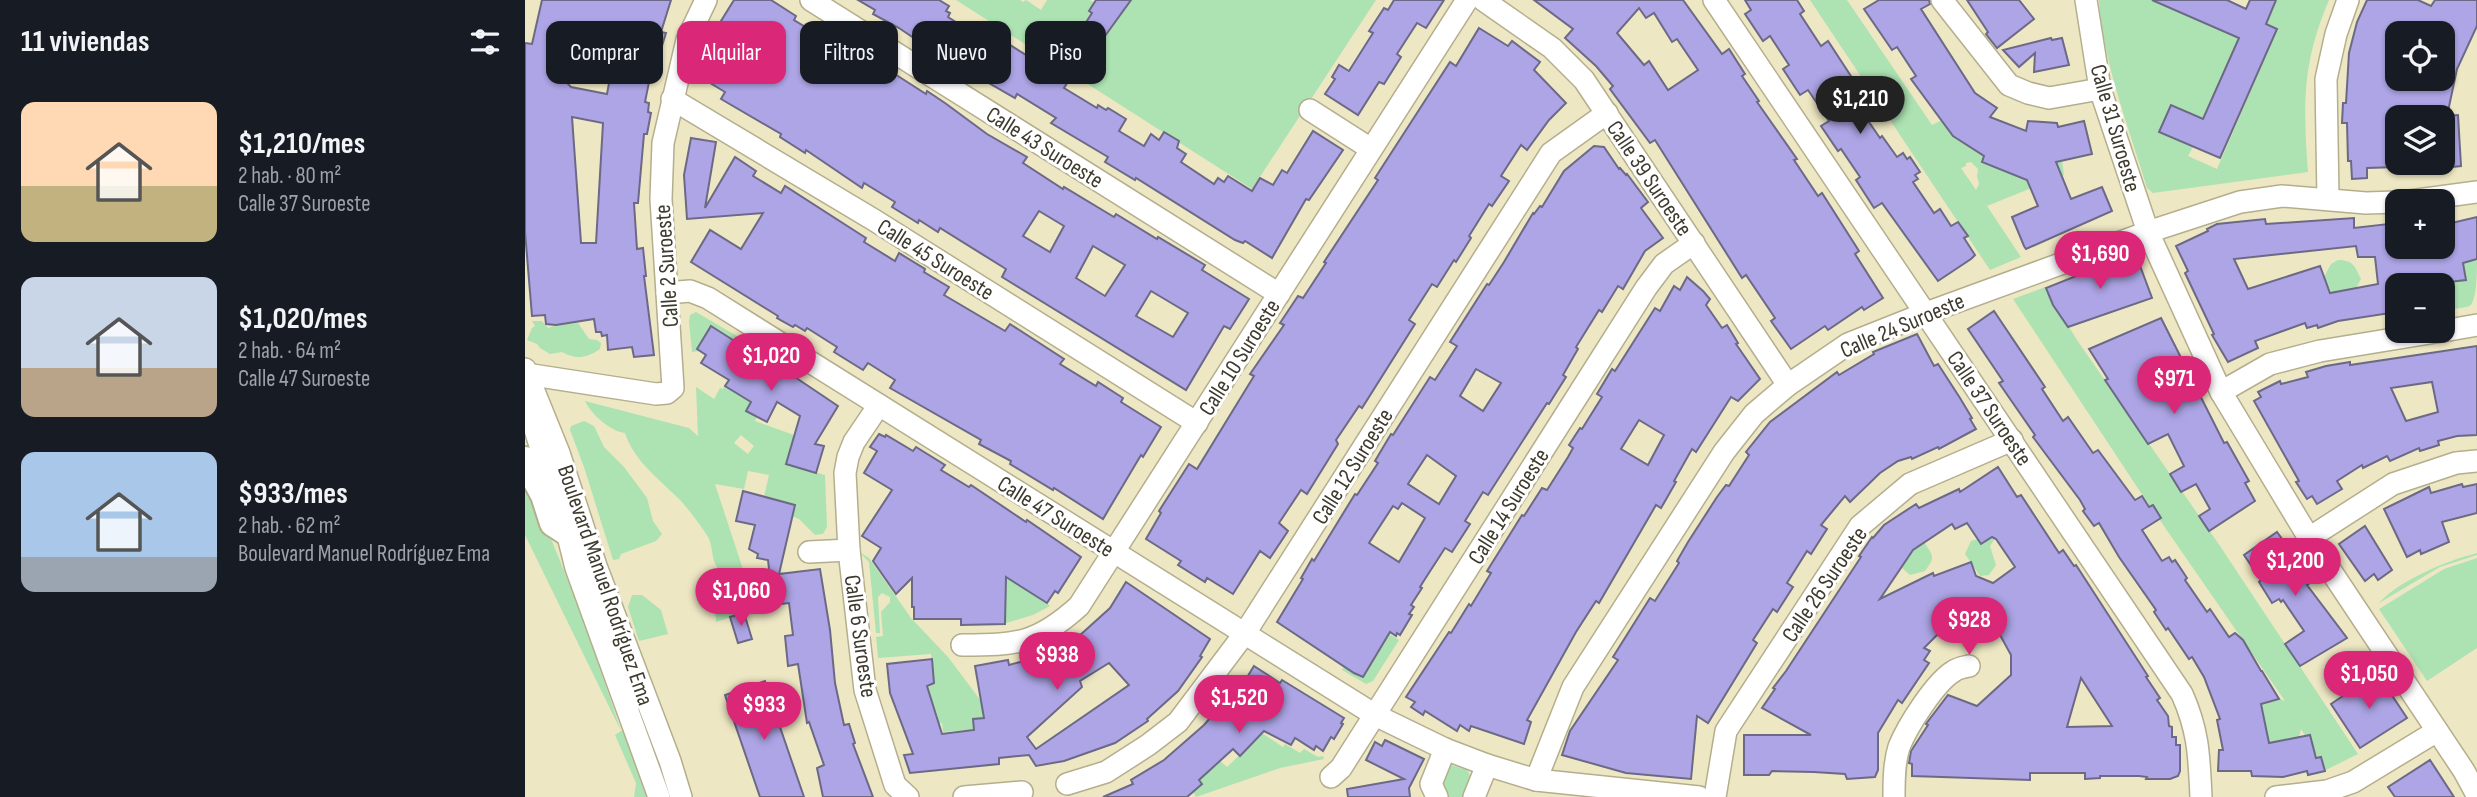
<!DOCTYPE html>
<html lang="es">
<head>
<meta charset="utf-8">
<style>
  body { margin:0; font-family:"Sofia Sans Condensed",sans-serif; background:#20242c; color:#f1f3f6; height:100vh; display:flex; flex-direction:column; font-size:26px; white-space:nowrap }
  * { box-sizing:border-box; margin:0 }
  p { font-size:23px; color:#9ea1a6 }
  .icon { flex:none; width:38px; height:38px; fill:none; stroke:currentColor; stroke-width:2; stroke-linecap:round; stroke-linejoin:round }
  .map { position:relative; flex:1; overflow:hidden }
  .side { display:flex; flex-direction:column; background:#171b24; width:525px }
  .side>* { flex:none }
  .guide { position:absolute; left:21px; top:21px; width:665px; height:63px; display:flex; gap:14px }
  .tools { position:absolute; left:1860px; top:21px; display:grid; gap:14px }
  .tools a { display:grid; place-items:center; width:70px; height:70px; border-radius:14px; background:#171b24; box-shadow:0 2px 5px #0004; font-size:35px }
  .price { position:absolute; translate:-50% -60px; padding:0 16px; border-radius:24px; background:#db2777; color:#fff; font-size:23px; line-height:46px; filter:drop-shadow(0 2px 4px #0008) }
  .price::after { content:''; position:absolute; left:50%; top:42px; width:21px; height:16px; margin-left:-10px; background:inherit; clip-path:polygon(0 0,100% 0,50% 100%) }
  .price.current { background:#222; color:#fff }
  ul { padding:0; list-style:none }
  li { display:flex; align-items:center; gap:21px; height:175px; padding:0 21px }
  li span { display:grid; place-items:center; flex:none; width:196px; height:140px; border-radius:14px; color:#555 }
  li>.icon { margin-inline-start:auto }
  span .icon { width:84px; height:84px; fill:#fffc; stroke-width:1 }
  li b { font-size:30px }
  h2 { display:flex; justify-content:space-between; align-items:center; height:84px; padding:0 21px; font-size:30px }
  .chip { padding:0 24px; border-radius:14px; background:#171b24; box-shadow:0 2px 5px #0004; font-size:24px; line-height:63px }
  .chip.current { background:#db2777; color:#fff }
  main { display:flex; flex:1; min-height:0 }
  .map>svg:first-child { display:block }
  .green { fill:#ade2b2; fill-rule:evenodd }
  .building { fill:#ada5e5; stroke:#6c6986; stroke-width:2; fill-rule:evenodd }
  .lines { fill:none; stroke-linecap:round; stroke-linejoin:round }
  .minor-casing { stroke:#b4ae8d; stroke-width:24 }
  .major-casing { stroke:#b4ae8d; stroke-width:30 }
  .minor { stroke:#fff; stroke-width:21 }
  .major { stroke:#fff; stroke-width:26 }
  .labels { text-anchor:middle; stroke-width:6; stroke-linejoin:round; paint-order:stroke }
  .street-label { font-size:23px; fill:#3e3b2e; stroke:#fff }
</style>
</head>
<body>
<main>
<section class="side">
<h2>11 viviendas<svg class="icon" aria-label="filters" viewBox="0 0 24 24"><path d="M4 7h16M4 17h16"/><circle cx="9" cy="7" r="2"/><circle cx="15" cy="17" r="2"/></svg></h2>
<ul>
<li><span style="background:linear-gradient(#ffd9b3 60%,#c2b280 0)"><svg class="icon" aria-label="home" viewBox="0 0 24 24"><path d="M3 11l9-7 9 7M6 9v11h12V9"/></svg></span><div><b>$1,210/mes</b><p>2 hab. · 80 m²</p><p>Calle 37 Suroeste</p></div></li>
<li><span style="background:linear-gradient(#c9d6e8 65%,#b9a48a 0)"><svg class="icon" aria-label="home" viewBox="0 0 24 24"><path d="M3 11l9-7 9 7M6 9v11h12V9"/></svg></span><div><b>$1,020/mes</b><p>2 hab. · 64 m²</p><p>Calle 47 Suroeste</p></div></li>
<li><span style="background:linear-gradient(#a9c7e8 75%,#9aa5b1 0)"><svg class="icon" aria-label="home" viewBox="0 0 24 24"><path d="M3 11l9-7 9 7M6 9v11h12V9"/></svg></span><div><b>$933/mes</b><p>2 hab. · 62 m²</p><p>Boulevard Manuel Rodríguez Ema</p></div></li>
</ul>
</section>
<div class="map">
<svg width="1952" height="797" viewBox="0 0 1952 797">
  <rect width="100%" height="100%" fill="#eee7c4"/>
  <g class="green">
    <polygon points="431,0 495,0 498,2 501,0 516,10 522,0 565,0 569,3 564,11 567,13 561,24 580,36 603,4 601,2 602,0 851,0 727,189"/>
    <path d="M1285 0H1322L1407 125 1417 120 1463 148 1457 162 1493 176 1494 172 1535 146 1539 175 1462 206 1496 257 1465 270ZM1446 162 1453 169 1452 176 1454 184 1451 190 1436 168 1441 166V163Z"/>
    <path d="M1574 0H1634L1637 4 1714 38 1678 119 1635 132 1668 147 1663 156 1692 169 1752 30 1738 23 1744 18 1751 0H1804C1777 63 1778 105 1783 172L1628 193 1622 188C1604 127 1578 63 1574 0Z"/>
    <path d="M1952 259C1952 270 1952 297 1946 305 1942 308 1933 308 1929 309L1923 282 1941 279 1938 266 1923 264Z"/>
    <path d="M1813 260C1828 260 1830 266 1836 279L1831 288 1822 290 1823 293 1809 297 1799 277 1806 264Z"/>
    <polygon points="1520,287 1552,340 1695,546 1833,754 1801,770 1776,729 1774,737 1744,744 1738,711 1729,706 1755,699 1760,701 1614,490 1488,299"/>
    <polygon points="171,312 217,339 214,344 186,326 172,349 175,351 167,352 164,322 165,315"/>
    <path d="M7 321H17L23 328 31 325 53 323 64 339 72 340 76 343 75 349C62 358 51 360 37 352L25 354 15 348 12 344 2 340 7 328 10 326Z"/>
    <path d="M200 386 230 404 238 406 230 421 269 435 261 464 300 475 302 527 298 534 290 535 274 519 267 516 269 504 239 497 244 475 223 471 219 489 190 484 231 609 191 622 190 607 201 596C202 581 194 573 189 561 187 554 187 546 184 539 182 533 160 505 155 500 134 479 109 461 100 433 86 432 65 413 60 401L164 428 173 436 171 387 189 399 195 388 198 389ZM216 435 229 446 223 454 209 443Z"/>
    <polygon points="59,421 69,426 79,447 99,467 122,498 128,521 137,534 131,541 96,554 94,559 88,560 59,467 45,430 46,426"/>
    <path d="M0 480C38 561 68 646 96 731L100 730 123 797H109L111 783 90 735 96 731 0 535Z"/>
    <polygon points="393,507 525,606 508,615 481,623 481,591 472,591"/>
    <polygon points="1467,537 1469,540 1465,546 1471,565 1464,575 1455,576 1440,554 1446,541 1453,539 1456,544"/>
    <path d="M1399 542C1408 556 1411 557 1400 571L1385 575 1376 567 1382 548Z"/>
    <polygon points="334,552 344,558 386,618 423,657 468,717 451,764 445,764 442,730 418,732 417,723 402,725 401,721 413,717 403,688 409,683 406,654 353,658 351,637 358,636 356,612 365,602 365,597 357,593 353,597 355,633 351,633 344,562"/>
    <path d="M1952 553V555L1915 567 1854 603C1875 580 1921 561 1952 553Z"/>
    <polygon points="1952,558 1952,648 1902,681 1854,609 1919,569"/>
    <polygon points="107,595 117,595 136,610 143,634 114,641 103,607"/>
    <polygon points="847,623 874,640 848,681 841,684 817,670 819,667 839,676 853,652"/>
    <polygon points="700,696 709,702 728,727 758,747 760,744 775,753 779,749 793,757 798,756 799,759 755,768 671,797 668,792 674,780 695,761 702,767 726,744 692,713 694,711 691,707"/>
    <path d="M923 764 942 770C949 780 944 787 939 797H922L916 791 919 771Z"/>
  </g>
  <g class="building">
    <path d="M17 0H146L136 32 141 33 130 68 127 67 120 102 124 103 123 112 126 113 122 134H119L113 203H109L112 249 118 248 121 276H119L129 355 109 357 107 347 83 350 82 335 77 336 76 332H71L69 319 31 325 21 324 20 315 7 316 0 232V43L7 44ZM40 42 62 46 63 43 90 51 82 94 46 87 43 84 44 79 34 78ZM47 117 78 123 71 243H56Z"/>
    <path d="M209 0H246L271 16 269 20 302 40 304 37 360 72 362 69 401 94 402 91 420 103 462 134 502 157 498 163 538 189 539 187 589 217 591 214 632 239 633 237 680 265 677 270 724 299 705 329 699 326 661 390 477 277 481 269 415 228 413 232 394 220 393 223 367 207 370 202 339 183 337 188 281 150 280 153 255 137 256 134 196 99 200 92 170 74 185 50 199 58 215 33 196 21ZM514 211 539 226 525 252 498 236ZM568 246 600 265 580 296 551 278ZM626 291 663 313 648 337 611 316Z"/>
    <polygon points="333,0 414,0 424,6 421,11 425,13 423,17 453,36 458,28 517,65 520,61 546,77 539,88 572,108 573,105 581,110 583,108 601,119 594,131 619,146 626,134 634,140 639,132 654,141 652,148 661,154 656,162 689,184 693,178 699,182 703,176 727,191 735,178 748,185 757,170 762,173 788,131 818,150 784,200 781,199 747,258 720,241 718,243 710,240 611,178 610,180 580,162 583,157 526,123 531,118 492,94 490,98 434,66 433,68 374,28 348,14 350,10"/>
    <polygon points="571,0 606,0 580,36 560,24 567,13 564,11"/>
    <polygon points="869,0 919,0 901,28 892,23 872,54 876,57 859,84 854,82 833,115 800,94 810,79 807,77 814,65 824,71 848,33 844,31 859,8 863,10"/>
    <path d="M1009 0H1158L1197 54 1204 49 1220 74 1217 76 1234 101 1232 102 1272 159 1269 160 1293 196 1297 193 1334 251 1330 254 1358 298 1339 310 1337 307 1303 330 1300 326 1266 349 1246 321 1250 318 1221 275 1217 278 1130 140 1125 143 1085 89 1088 86 1071 66 1040 38 1048 29ZM1114 8 1121 18 1129 13 1147 42 1152 39 1173 70 1143 90 1124 61 1119 65 1092 33Z"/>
    <polygon points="1220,0 1272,0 1279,11 1275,14 1296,46 1303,41 1335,90 1326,96 1355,138 1357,136 1372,157 1378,153 1382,159 1385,157 1395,172 1390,175 1393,179 1388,182 1409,213 1415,209 1426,226 1433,222 1443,236 1439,238 1450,255 1446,259 1413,281 1357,203 1349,208 1331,180 1335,177 1316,149 1313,151 1296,126 1304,121 1283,90 1275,95 1258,69 1264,65 1245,36 1238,41 1220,14 1226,10"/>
    <polygon points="1354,0 1404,0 1405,4 1396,9 1450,93 1472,108 1465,117 1501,131 1503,121 1532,123 1533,127 1559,121 1567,154 1531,162 1546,199 1577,187 1587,211 1501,249 1499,246 1487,217 1513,206 1502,180 1457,162 1459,156 1428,136 1386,79 1391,76 1372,47 1367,50 1339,9"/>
    <polygon points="1442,0 1494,0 1509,19 1472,48 1461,34 1463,32"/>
    <polygon points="1627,0 1702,0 1721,9 1725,0 1751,0 1741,24 1752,29 1695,158 1634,132 1646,105 1678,119 1714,38"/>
    <path d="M1842 0H1893L1906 6 1910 0H1952V26L1932 69 1922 116 1933 115 1936 166 1918 168V117H1872V167L1842 168V178L1827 179 1826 161H1823L1822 123H1817L1818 103H1821L1824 53 1832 22ZM1872 26 1893 33H1918V79H1869Z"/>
    <polygon points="954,28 983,46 987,41 1015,62 1009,70 1041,103 1024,120 1002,150 996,145 976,176 984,181 967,206 964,204 944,236 946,238 931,262 929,260 912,287 907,284 884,320 890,324 837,408 834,406 811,440 813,444 782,494 776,490 754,523 763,531 745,558 735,551 708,594 682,578 680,582 653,565 656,561 621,539 636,513 634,511 664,464 672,469 729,376 725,374 759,325 755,323 773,296 778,298 801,263 799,262 853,180 850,178 892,113 925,62 931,66"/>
    <polygon points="1526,38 1527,40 1537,38 1544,65 1509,72 1510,53 1494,67 1478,50"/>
    <polygon points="166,138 191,142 180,208 210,157 231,171 228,176 256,193 260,186 341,238 339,242 370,261 374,253 400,269 399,272 424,287 419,295 480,331 485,324 539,359 535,364 571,386 573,382 598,398 596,402 636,427 618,457 616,455 578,519 529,488 528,490 485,464 486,461 454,444 456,440 365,388 370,380 343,363 338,370 309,352 312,347 282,328 280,331 270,325 268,327 252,318 253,316 166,262 185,230 216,249 238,213 162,219 159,175"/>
    <path d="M1069 146 1079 147 1094 169 1095 168 1101 175 1102 174 1123 202 1116 208 1138 238 1120 251 1098 289 1093 286 1077 312 1074 310 1051 347 1053 349 1038 375 1041 377 1024 404 1022 403 963 495 958 492 940 521 945 524 927 552 920 548 900 579 895 587 897 588 886 605 889 607 884 614 887 615 875 635 872 633 871 636 865 632 838 677 829 673 752 622 778 579 776 578 787 559 789 561 830 494 832 495 853 463 850 461 866 434 868 435 905 377 910 380 932 346 925 342 962 284 964 285 979 262 1008 213 1009 214 1015 206 1017 207 1039 171ZM951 369 976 383 958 411 935 396ZM902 455 931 476 914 504 883 484ZM877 503 900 518 874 562 844 543 868 506 873 509Z"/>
    <path d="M1952 217V259L1938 263 1941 280 1923 282 1924 285H1872V312L1813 321 1793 328 1792 325 1782 328 1780 323 1730 341 1733 348 1703 362 1687 335 1689 334 1660 273 1663 271 1651 246 1683 231 1682 229 1692 224 1740 219 1741 224 1829 218V228L1872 223V247H1918V225ZM1831 246 1833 257H1850L1853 284 1805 293 1795 266 1723 289 1709 259Z"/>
    <polygon points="1611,255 1627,298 1543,327 1528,305 1521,288 1591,260 1592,263"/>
    <path d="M1162 277 1178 291 1185 299 1181 305 1197 328 1202 325 1213 343 1211 344 1235 379 1213 401 1206 397 1171 452 1167 449 1149 481 1151 482 1136 508 1131 505 1074 603 1071 601 1051 632 1002 720 1006 722 999 744 946 726 944 731 935 725 932 731 900 711 898 715 886 707 890 702 881 697 924 632 926 633 944 604 946 606 966 573 962 571 997 515 999 516 1017 488 1022 490 1043 457 1048 448 1044 445 1055 428 1057 429 1077 397 1072 394 1087 369 1090 371 1130 308 1135 311 1149 286 1155 290ZM1114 420 1139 435 1123 465 1096 449Z"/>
    <polygon points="1469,311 1520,387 1517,389 1538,421 1543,417 1568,453 1573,450 1610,500 1617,496 1624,507 1628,505 1636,518 1617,530 1637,561 1644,557 1647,562 1650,560 1662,578 1660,580 1682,612 1685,609 1704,637 1710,633 1718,640 1736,671 1737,671 1754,699 1736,704 1744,743 1785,735 1791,758 1796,757 1800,771 1783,775 1782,771 1758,777 1727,776 1726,771 1693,771 1694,750 1698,750 1692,720 1695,719 1679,677 1667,657 1664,659 1643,628 1641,630 1629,612 1631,610 1594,557 1574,523 1569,526 1558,511 1560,509 1555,500 1508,437 1510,435 1474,383 1478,381 1443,329"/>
    <polygon points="1636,318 1699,443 1702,442 1724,481 1720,483 1730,501 1684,531 1674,516 1685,509 1671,484 1656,492 1645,474 1659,466 1643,434 1623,444 1580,380 1583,379 1564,349"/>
    <polygon points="186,326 222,349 226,343 261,365 258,369 313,406 290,444 299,446 291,473 261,464 275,416 252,402 242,422 221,411 226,402 200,386 204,380 176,363 181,355 172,349"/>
    <polygon points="1392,334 1409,366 1413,364 1435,398 1447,418 1445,419 1451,429 1414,449 1413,447 1387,459 1386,457 1373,461 1355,473 1325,502 1320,496 1296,525 1302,529 1286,554 1282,551 1262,583 1268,587 1252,612 1248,609 1228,640 1232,643 1183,723 1172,716 1166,779 1101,773 1037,755 1045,731 1093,660 1088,657 1125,598 1130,601 1154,563 1152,561 1163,542 1192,497 1201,485 1204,486 1224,455 1221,452 1245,422 1312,372 1314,375 1349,354 1348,352"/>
    <path d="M1952 346V435L1932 436 1913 441 1914 445 1895 451 1894 448 1865 461 1862 456 1838 468 1837 465 1812 481 1817 489 1792 504 1787 496 1782 499 1771 482 1774 481 1729 401 1736 397 1733 392 1755 381 1756 384 1783 377 1781 372 1801 366 1825 362V365ZM1907 382 1913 412 1881 421 1866 388Z"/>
    <polygon points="354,434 360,437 361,435 388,451 391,447 420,465 416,470 444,487 446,485 501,522 502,520 556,557 533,593 530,591 522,603 481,577 480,624 436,625 436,619 389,619 389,607 387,607 387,578 371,594 348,561 356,548 337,536 367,490 339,473 352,451 345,447"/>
    <path d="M1473 467 1492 497 1496 495 1534 553 1538 550 1549 566 1551 565 1623 676 1621 677 1635 698 1632 700 1643 716 1644 726 1647 727V737H1651V745H1655V771L1653 776 1645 779H1621L1622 777 1614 776H1575V778L1560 779V773H1505V780L1387 776V764L1384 763 1386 751 1403 725 1401 724 1423 695 1452 706 1486 675V655L1469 624 1451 617 1421 626 1399 648 1405 651 1399 660 1404 663 1377 703 1373 700 1353 733V770L1350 777 1322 779 1320 774 1289 772 1247 771 1244 775H1219V735H1286L1237 708 1250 689 1248 688 1261 671 1336 557 1334 556 1347 537 1348 538 1359 525 1391 504 1394 508 1434 489 1435 492ZM1442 523 1456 544 1467 537 1471 539 1490 567 1468 583 1451 576 1446 562 1409 576 1408 573 1355 599 1388 550 1427 524 1430 529ZM1556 678 1587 726 1542 727Z"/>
    <polygon points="1937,484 1938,487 1952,484 1952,513 1917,522 1924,542 1896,554 1895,550 1882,557 1859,509 1904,487 1906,493"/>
    <polygon points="218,491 270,505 254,574 295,569 305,630 310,683 319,725 324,724 330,743 328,744 348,797 298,797 292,768 299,765 284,722 282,723 273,664 263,666 260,636 268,635 264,603 248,605 243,560 232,558 233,554 224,549 230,525 211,521"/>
    <polygon points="1840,526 1867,570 1853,580 1849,574 1840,581 1814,544"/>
    <polygon points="1752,532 1788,581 1782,585 1822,638 1775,666 1760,644 1779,631 1758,600 1756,602 1754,599 1747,603 1734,582 1736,580 1719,555"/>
    <path d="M601 582 685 639 675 656 677 657 653 691 622 719 623 721 590 743 539 761 511 766 504 755 474 758V764L385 773 379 755 388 754 365 693 362 664 407 659 409 683 402 686 417 734 449 730 448 719 459 718 450 666 483 660 484 665 528 653 525 647 539 639 543 646 585 608ZM584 663 604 685 511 749 502 737 557 687 555 681Z"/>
    <polygon points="219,613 227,639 213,643 205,617"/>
    <polygon points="729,666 755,683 757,680 819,718 816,723 818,724 809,739 806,737 798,751 791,746 789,750 770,738 766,745 739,731 715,756 708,749 674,780 677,784 662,797 578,797 608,784 606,780 639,760 679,725 692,710 699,715"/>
    <polygon points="1852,673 1882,718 1835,748 1806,704"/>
    <polygon points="240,681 256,730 279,797 235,797 200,695"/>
    <polygon points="860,740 899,759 884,788 885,797 823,797 822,789 879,779 841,760 850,742 857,746"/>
    <polygon points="1905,760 1929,797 1870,797 1863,787"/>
  </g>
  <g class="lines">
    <g class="minor-casing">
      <g id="minor">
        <polyline points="286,0 754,294"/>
        <polyline points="958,0 1027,48 1059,80 1263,385"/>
        <path d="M1189 0 1657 694C1674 732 1674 757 1676 797"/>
        <polyline points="1417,0 1484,85 1503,93 1524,98 1575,89"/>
        <polyline points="1561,0 1575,89 1623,232 1696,392 1784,538 1939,771 1952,795"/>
        <polyline points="147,99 349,220 672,423"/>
        <polyline points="785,110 846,149"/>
        <polyline points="1803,199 1801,79 1811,34 1823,0"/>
        <polyline points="1885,201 1952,192"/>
        <polyline points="142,293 165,291 183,298 850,715 920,749 962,765 1011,780 1174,797"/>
        <polyline points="1918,331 1952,325"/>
        <polyline points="0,369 34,453 71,566 145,761 156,797"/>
        <polyline points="1,374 131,394 142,393 148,388 136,199 138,143 162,40 181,0"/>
        <polyline points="1696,392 1745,364 1795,351 1917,331"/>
        <polyline points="2,404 42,532 51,568 134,797"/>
        <polyline points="354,405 329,442 323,457 320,473 324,550 340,690 370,785 383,797"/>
        <polyline points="1784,538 1868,484 1931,463 1952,461"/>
        <polyline points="284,552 324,550"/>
        <path d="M437 645C492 645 512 644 554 606L942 0"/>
        <polyline points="806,777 816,768 1121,288 1139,264 1169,243"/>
        <polyline points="1011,780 1048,687 1199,452 1229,414 1263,385 1323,344 1401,313 1623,232 1715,202 1757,196 1841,203 1872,202"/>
        <polyline points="542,784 581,772 623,745 653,722 720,633 1026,153 1082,113"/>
        <polyline points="439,797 497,792"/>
        <polyline points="912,797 906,784 920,749"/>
        <polyline points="949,797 962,765"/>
        <polyline points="1190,797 1201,731 1335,526 1385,484 1487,440"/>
        <path d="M1369 797C1369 781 1369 763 1374 747 1382 727 1410 682 1429 671 1433 668 1440 667 1444 666"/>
        <polyline points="1751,797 1802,791 1828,782 1912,731"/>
      </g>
    </g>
    <g class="major-casing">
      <polyline id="major" points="0,460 19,495 28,523 42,532"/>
    </g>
    <use href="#minor" class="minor"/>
    <use href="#major" class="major"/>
  </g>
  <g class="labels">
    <g class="street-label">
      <text transform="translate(1591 128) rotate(74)" y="8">Calle 31 Suroeste</text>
      <text transform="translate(520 147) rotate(32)" y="8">Calle 43 Suroeste</text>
      <text transform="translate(1125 178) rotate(56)" y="8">Calle 39 Suroeste</text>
      <text transform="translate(411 259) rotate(32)" y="8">Calle 45 Suroeste</text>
      <text transform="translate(141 266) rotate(-94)" y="8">Calle 2 Suroeste</text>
      <text transform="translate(1377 325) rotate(-23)" y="8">Calle 24 Suroeste</text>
      <text transform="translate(714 357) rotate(-58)" y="8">Calle 10 Suroeste</text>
      <text transform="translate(1465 408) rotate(56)" y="8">Calle 37 Suroeste</text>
      <text transform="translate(827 466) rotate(-58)" y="8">Calle 12 Suroeste</text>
      <text transform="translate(983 506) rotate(-58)" y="8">Calle 14 Suroeste</text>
      <text transform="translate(531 516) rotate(32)" y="8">Calle 47 Suroeste</text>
      <text transform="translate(1299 584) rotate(-56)" y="8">Calle 26 Suroeste</text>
      <text transform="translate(81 585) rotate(71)" y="8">Boulevard Manuel Rodríguez Ema</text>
      <text transform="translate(336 636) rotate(82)" y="8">Calle 6 Suroeste</text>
    </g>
  </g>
</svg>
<div class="tools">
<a><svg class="icon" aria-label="locate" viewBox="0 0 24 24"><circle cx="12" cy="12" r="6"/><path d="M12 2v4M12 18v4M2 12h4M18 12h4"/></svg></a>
<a><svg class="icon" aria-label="layers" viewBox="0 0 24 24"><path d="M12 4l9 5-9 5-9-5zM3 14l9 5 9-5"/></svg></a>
<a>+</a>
<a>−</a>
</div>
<b class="price current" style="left:1335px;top:136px">$1,210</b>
<b class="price" style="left:1575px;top:291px">$1,690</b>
<b class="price" style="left:246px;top:393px">$1,020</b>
<b class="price" style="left:1649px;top:416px">$971</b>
<b class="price" style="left:1770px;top:598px">$1,200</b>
<b class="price" style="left:216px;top:628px">$1,060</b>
<b class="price" style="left:1444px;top:657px">$928</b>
<b class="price" style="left:532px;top:692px">$938</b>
<b class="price" style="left:1844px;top:711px">$1,050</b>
<b class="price" style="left:714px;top:735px">$1,520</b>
<b class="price" style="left:239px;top:742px">$933</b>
<div class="guide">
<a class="chip">Comprar</a>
<a class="chip current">Alquilar</a>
<a class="chip">Filtros</a>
<a class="chip">Nuevo</a>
<a class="chip">Piso</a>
</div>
</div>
</main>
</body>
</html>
